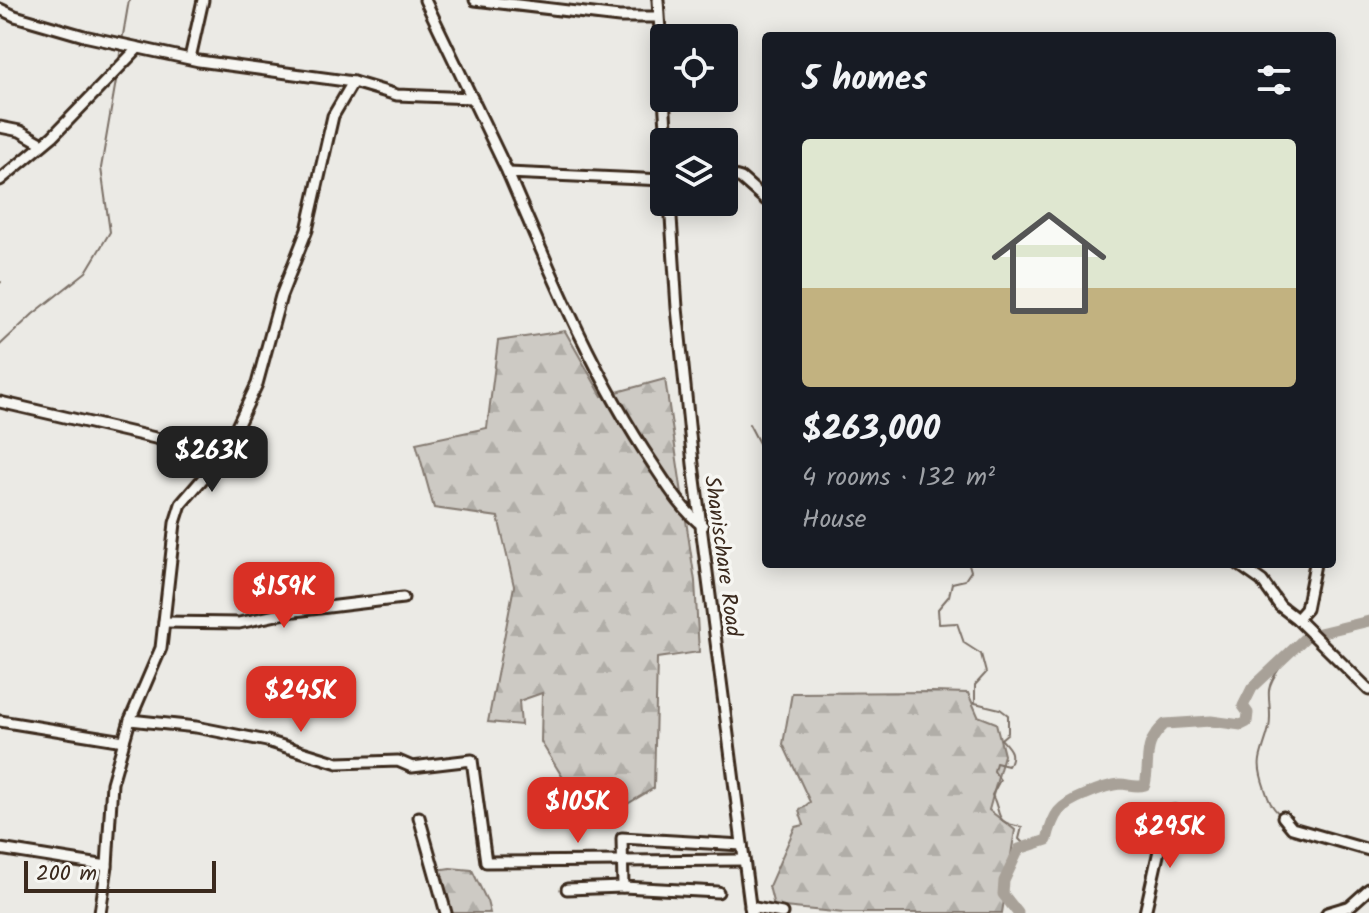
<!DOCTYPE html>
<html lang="en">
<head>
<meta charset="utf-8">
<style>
  body { margin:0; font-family:Kalam,sans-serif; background:#20242c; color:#f1f3f6; height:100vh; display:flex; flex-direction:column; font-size:30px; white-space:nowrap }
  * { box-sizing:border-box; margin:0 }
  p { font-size:26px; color:#9ea1a6 }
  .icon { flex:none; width:44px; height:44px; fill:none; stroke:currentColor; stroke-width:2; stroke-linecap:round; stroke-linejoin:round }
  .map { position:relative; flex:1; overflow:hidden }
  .side { position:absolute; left:762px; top:32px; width:574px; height:536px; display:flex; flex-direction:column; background:#171b24; border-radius:8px; box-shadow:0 4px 20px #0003 }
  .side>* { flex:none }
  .buttons { position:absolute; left:650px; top:24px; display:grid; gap:16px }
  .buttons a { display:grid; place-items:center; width:88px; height:88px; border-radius:8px; background:#171b24; box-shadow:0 4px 20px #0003; font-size:40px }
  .scale { position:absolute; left:24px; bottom:20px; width:192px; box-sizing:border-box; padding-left:8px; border:4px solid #3b2a1e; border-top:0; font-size:22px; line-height:28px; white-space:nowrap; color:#3b2a1e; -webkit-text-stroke:6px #f6f6f2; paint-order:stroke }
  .price { position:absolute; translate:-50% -68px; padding:0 18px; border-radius:16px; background:#d93025; color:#fff; font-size:26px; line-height:52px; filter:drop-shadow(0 2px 4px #0008) }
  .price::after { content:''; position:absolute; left:50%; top:48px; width:24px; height:18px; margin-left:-12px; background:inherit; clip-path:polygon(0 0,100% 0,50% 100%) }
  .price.active { background:#222; color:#fff }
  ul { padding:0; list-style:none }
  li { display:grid; align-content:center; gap:16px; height:424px; padding:0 40px }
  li+li { border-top:2px solid #363941 }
  li span { display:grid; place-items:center; height:248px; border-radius:8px; color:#555 }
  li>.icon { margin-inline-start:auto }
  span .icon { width:144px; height:144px; fill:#fffc; stroke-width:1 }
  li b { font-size:34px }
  h2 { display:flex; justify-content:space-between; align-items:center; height:96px; padding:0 40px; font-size:34px }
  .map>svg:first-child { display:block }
  .forest { fill:url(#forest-firs); stroke:#847a71; stroke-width:2 }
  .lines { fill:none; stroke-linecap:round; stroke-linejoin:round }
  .stream { stroke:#7c7167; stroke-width:2 }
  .river { stroke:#a8a198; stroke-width:11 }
  .minor-casing { stroke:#3b2a1e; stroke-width:15 }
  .minor { stroke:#f6f6f2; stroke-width:9 }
  .labels { text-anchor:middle; stroke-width:7; stroke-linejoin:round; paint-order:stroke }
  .street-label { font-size:22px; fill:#3b2a1e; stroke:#f6f6f2 }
</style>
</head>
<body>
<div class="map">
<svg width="1369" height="913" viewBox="0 0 1369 913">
  <defs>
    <pattern id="forest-firs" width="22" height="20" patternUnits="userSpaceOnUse" patternTransform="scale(2)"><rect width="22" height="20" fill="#cdcac4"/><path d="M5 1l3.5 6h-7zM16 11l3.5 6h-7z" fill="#b1aea8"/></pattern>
  </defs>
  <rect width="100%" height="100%" fill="#ebeae5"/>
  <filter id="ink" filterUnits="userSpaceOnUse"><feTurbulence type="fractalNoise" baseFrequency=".0125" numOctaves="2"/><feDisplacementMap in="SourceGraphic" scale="16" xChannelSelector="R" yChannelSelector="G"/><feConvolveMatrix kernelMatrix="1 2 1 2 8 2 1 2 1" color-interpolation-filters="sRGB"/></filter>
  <g filter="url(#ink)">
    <g class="forest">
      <polygon points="565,331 602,396 665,379 695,581 699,652 657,658 654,788 624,806 576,799 541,742 542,693 519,701 521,725 488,722 514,586 498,517 434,508 416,443 487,428 498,341"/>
      <polygon points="933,692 968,693 978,716 996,723 1004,755 989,810 1015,830 1002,913 844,913 774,906 769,886 795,827 804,825 799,811 810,802 783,744 792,693"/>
      <polygon points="450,868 472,870 487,901 490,913 450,913 437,870"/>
    </g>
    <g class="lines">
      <g class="stream">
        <polyline points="122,41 129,0"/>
        <polyline points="119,60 121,47"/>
        <polyline points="0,283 1,282"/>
        <polyline points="0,345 33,314 86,272 110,232 101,168 117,75"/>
        <polyline points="749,424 761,447 766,442"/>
        <path d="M969 564 971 571 965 580 952 583 949 596 938 609 939 624 957 623 964 643 981 654 986 673 975 685V703L1000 709 1008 715V733L1001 739C1010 749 1015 753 1008 766L996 763 994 771 1000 780 992 795C1003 815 992 822 1022 827L1019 839 1026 846"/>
        <path d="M1280 815C1271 806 1269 801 1265 789 1254 758 1262 757 1269 728 1272 714 1268 702 1269 690 1271 675 1285 664 1290 651"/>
      </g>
      <path class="river" d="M1018 913 1003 894 1004 881 1019 849 1047 840C1053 814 1059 805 1084 795 1096 790 1107 785 1120 784 1129 784 1135 788 1145 785 1151 758 1141 746 1165 724L1211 721 1241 725 1247 722 1248 713 1243 706 1252 688 1307 636 1369 621"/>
      <g class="minor-casing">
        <g id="minor">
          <polyline points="425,0 508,173"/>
          <polyline points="475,0 619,17 658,17"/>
          <polyline points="658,0 664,94"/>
          <polyline points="0,9 15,16 84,36 199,61 353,82 397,95 472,98"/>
          <polyline points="190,58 203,0"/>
          <polyline points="664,98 667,142"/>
          <polyline points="0,127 20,131 43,144"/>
          <polyline points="724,173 741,178 766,200"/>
          <polyline points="0,180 53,136 138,48"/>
          <path d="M664 180 508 173C550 271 593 375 653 464 667 485 683 511 703 526"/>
          <polyline points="670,202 677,308 693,464 751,913"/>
          <polyline points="0,402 224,454"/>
          <polyline points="1238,564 1262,581 1280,606 1297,619 1369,690"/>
          <polyline points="1297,619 1306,609 1315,564"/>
          <polyline points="164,622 239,623 295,611 403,598"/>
          <polyline points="130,720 196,727 267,741 338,763 398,761 412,767 472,760 486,862 744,860"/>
          <polyline points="0,721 124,741"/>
          <polyline points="419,817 446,913"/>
          <polyline points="1283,817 1292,828 1369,850"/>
          <polyline points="0,849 107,866"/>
          <polyline points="567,889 623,887"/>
          <polyline points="718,892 623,887 622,838 742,845"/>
          <polyline points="750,907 782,913"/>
          <polyline points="100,913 107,866 112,783 130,720 161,648 175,523 181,504 224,454 257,384 281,296 307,230 333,116 353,82"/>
          <polyline points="1145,913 1162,837 1165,835 1168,812 1175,811"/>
          <polyline points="1327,913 1350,906 1369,889"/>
        </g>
      </g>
      <use href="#minor" class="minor"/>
    </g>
  </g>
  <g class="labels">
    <g class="street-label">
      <text transform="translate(724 556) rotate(82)" y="8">Shanischare Road</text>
    </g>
  </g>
</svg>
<div class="buttons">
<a><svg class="icon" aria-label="locate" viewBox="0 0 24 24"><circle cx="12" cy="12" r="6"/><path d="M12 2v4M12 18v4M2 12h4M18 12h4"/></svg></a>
<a><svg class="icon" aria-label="layers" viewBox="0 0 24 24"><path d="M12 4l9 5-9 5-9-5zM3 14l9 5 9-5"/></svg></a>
</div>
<div class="scale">200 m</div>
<b class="price active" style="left:212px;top:494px">$263K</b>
<b class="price" style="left:284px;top:630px">$159K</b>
<b class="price" style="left:301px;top:734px">$245K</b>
<b class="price" style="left:578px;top:845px">$105K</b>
<b class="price" style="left:1170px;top:870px">$295K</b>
<section class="side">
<h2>5 homes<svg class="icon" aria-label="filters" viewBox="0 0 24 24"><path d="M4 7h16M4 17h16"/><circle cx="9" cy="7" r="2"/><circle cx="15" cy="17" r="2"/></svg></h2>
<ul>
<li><span style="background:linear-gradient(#dfe7d0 60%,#c2b280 0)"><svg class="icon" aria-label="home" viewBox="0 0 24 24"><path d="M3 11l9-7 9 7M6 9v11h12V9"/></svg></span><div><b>$263,000</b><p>4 rooms · 132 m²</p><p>House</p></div></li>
</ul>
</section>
</div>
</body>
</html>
